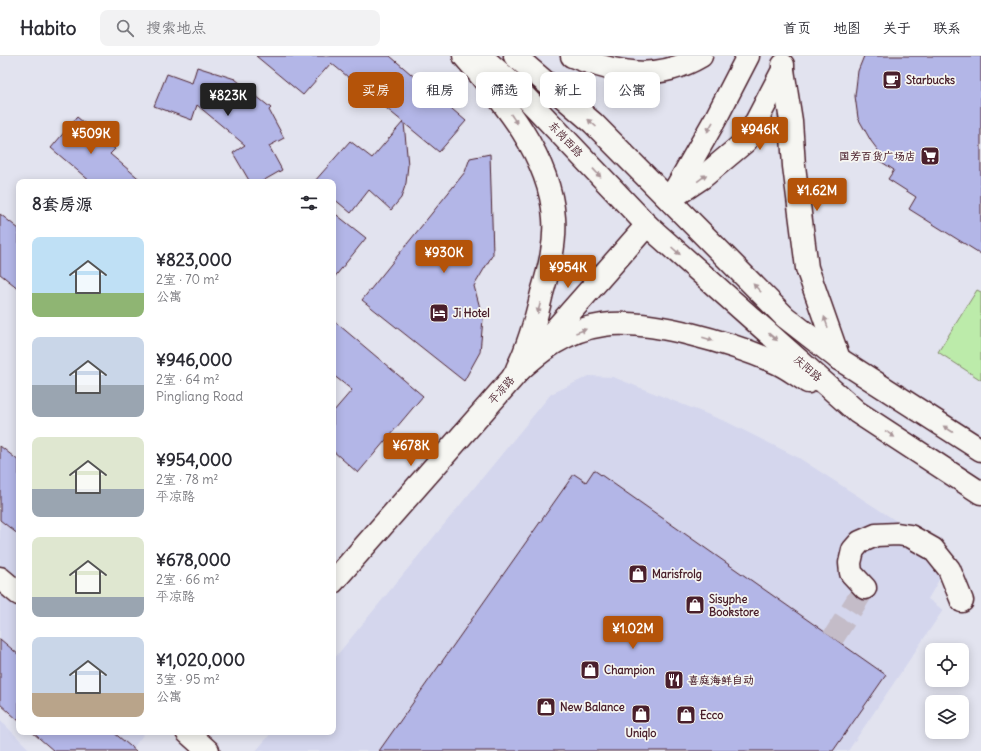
<!DOCTYPE html>
<html lang="zh">
<head>
<meta charset="utf-8">
<style>
  body { margin:0; font-family:Delius,"LXGW WenKai TC",sans-serif; background:#f2f2f3; color:#2b2b33; height:100vh; display:flex; flex-direction:column; font-size:15px; white-space:nowrap }
  * { box-sizing:border-box; margin:0 }
  p { font-size:13px; color:#7c7c81 }
  .icon { flex:none; width:22px; height:22px; fill:none; stroke:currentColor; stroke-width:2; stroke-linecap:round; stroke-linejoin:round }
  .map { position:relative; flex:1; overflow:hidden }
  .side { position:absolute; left:16px; top:123px; width:320px; height:556px; display:flex; flex-direction:column; background:#fff; border-radius:8px; box-shadow:0 2px 10px #0003 }
  .side>* { flex:none }
  .hud { position:absolute; left:348px; top:16px; width:380px; height:36px; display:flex; gap:8px }
  .controls { position:absolute; left:925px; top:587px; display:grid; gap:8px }
  .controls a { display:grid; place-items:center; width:44px; height:44px; border-radius:8px; background:#fff; box-shadow:0 2px 10px #0003; font-size:20px }
  .price { position:absolute; translate:-50% -34px; padding:0 9px; border-radius:4px; background:#b45309; color:#fff; font-size:13px; line-height:26px; filter:drop-shadow(0 1px 2px #0008) }
  .price::after { content:''; position:absolute; left:50%; top:24px; width:12px; height:9px; margin-left:-6px; background:inherit; clip-path:polygon(0 0,100% 0,50% 100%) }
  .price.on { background:#222; color:#fff }
  ul { padding:0; list-style:none }
  li { display:flex; align-items:center; gap:12px; height:100px; padding:0 16px }
  li span { display:grid; place-items:center; flex:none; width:112px; height:80px; border-radius:8px; color:#555 }
  li>.icon { margin-inline-start:auto }
  span .icon { width:48px; height:48px; fill:#fffc; stroke-width:1 }
  li b { font-size:17px }
  h2 { display:flex; justify-content:space-between; align-items:center; height:48px; padding:0 16px; font-size:17px }
  .pill { padding:0 14px; border-radius:8px; background:#fff; box-shadow:0 2px 10px #0003; font-size:14px; line-height:36px }
  .pill.on { background:#b45309; color:#fff }
  header { display:flex; align-items:center; gap:24px; box-sizing:border-box; height:56px; padding:0 20px; background:#fff; border-bottom:1px solid #e1e1e2 }
  header strong { font-size:19px }
  nav { display:flex; gap:22px; margin-inline-start:auto; font-size:14px }
  .search { width:280px; height:36px; background:#f2f2f3; display:flex; align-items:center; gap:10px; box-sizing:border-box; padding:0 14px; border-radius:8px; color:#7c7c81; font-size:15px }
  .map>svg:first-child { display:block }
  .built { fill:#d4d6ed }
  .green { fill:#bcebaa; stroke:#83856a }
  .building { fill:#b3b6e7; stroke:#4a1f2b }
  .lines { fill:none; stroke-linecap:round; stroke-linejoin:round }
  .street-tunnel { stroke:#c4bcc8; stroke-width:22; stroke-dasharray:22 11; stroke-linecap:butt }
  .street-casing { stroke:#4a1f2b; stroke-width:25 }
  .secondary-casing { stroke:#4a1f2b; stroke-width:25 }
  .primary-casing { stroke:#4a1f2b; stroke-width:25 }
  .street { stroke:#f6f6f2; stroke-width:22 }
  .secondary { stroke:#f6f6f2; stroke-width:22 }
  .primary { stroke:#f6f6f2; stroke-width:22 }
  .oneway { fill:#a99598 }
  .labels { text-anchor:middle; stroke-width:3.5; stroke-linejoin:round; paint-order:stroke }
  .poi-label { font-size:11px; font-weight:bold; fill:#4a1f2b; stroke:#f6f6f2; text-anchor:start }
  .street-label { font-size:11px; fill:#4a1f2b; stroke:#f6f6f2 }
</style>
</head>
<body>
<header>
<strong>Habito</strong>
<div class="search"><svg class="icon" aria-label="search" viewBox="0 0 24 24"><circle cx="10" cy="10" r="6"/><path d="M15 15l6 6"/></svg>搜索地点</div>
<nav><a>首页</a><a>地图</a><a>关于</a><a>联系</a></nav>
</header>
<div class="map">
<svg width="981" height="695" viewBox="0 0 981 695">
  <rect width="100%" height="100%" fill="#e2e3ef"/>
  <filter id="ink" filterUnits="userSpaceOnUse"><feTurbulence type="fractalNoise" baseFrequency=".025" numOctaves="2"/><feDisplacementMap in="SourceGraphic" scale="8" xChannelSelector="R" yChannelSelector="G"/><feConvolveMatrix kernelMatrix="1 2 1 2 8 2 1 2 1" color-interpolation-filters="sRGB"/></filter>
  <g filter="url(#ink)">
    <g class="built">
      <polygon points="589,320 613,321 727,366 799,402 952,501 928,543 943,554 848,695 256,695 272,676 333,676 333,604 551,338"/>
      <polygon points="0,441 19,456 19,611 0,596"/>
      <polygon points="0,664 31,695 0,695"/>
      <polygon points="100,676 145,676 131,695"/>
    </g>
    <polygon class="green" points="977,234 981,236 981,324 938,296"/>
    <g class="building">
      <polygon points="256,0 390,0 466,65 439,96 404,67 408,109 406,127 401,142 391,154 369,134 351,157 333,142 333,126 314,126 350,85 372,102 403,66 331,7 303,39"/>
      <polygon points="864,0 981,0 981,198 909,153 916,141 888,123 894,114 877,103 880,97 871,85 858,62 855,40 858,15"/>
      <polygon points="197,11 235,23 271,52 269,54 284,82 269,90 282,114 261,126 250,126 233,97 245,89 197,49 192,64 154,50 167,18 192,27"/>
      <polygon points="77,61 115,93 110,98 143,126 91,126 51,92"/>
      <polygon points="490,98 493,198 474,230 483,263 480,296 464,325 362,244 465,116 470,102"/>
      <polygon points="333,156 366,182 333,223"/>
      <polygon points="0,158 19,173 19,233 0,218"/>
      <polygon points="333,264 423,340 358,417 333,395 333,356 352,334 333,319"/>
      <polygon points="0,390 19,405 19,479 0,464"/>
      <polygon points="594,414 886,619 833,695 379,695 574,418 586,426"/>
      <polygon points="0,583 19,599 19,665 0,648"/>
      <polygon points="32,676 113,676 136,695 54,695"/>
    </g>
    <g class="lines">
      <polyline class="street-tunnel" points="833,582 865,532"/>
      <g class="street-casing">
        <polyline id="street" points="865,532 851,517 850,507 853,494 860,486 876,479 897,478 910,480 933,493 949,513 962,545"/>
      </g>
      <g class="secondary-casing">
        <g id="secondary">
          <path d="M572 0C617 18 657 26 701 0"/>
          <polyline points="783,14 791,65 794,110 807,212 839,303"/>
          <polyline points="671,141 716,62 748,0"/>
          <polyline points="670,143 703,121 746,85 783,14 783,9"/>
          <polyline points="0,522 19,538"/>
          <polyline points="333,526 647,169"/>
          <polyline points="187,676 208,695"/>
        </g>
      </g>
      <g class="primary-casing">
        <g id="primary">
          <path d="M464 0C503 45 550 100 554 162 556 188 549 213 542 237 536 263 529 289 517 313"/>
          <polyline points="481,0 514,29 647,169 857,356 981,437"/>
          <polyline points="515,0 593,67 785,261 839,303 981,394"/>
          <path d="M514 319C540 295 566 274 603 269 649 262 734 288 777 307 788 312 798 320 808 326"/>
        </g>
      </g>
      <use href="#street" class="street"/>
      <use href="#secondary" class="secondary"/>
      <use href="#primary" class="primary"/>
    </g>
    <defs><path id="oneway-solid" d="M-6-.8H1V-3.2L6.5 0L1 3.2V.8H-6Z"/></defs>
    <g class="oneway">
      <use href="#oneway-solid" transform="translate(514 63) rotate(56)"/>
      <use href="#oneway-solid" transform="translate(592 67) rotate(-138)"/>
      <use href="#oneway-solid" transform="translate(710 71) rotate(120)"/>
      <use href="#oneway-solid" transform="translate(597 117) rotate(47)"/>
      <use href="#oneway-solid" transform="translate(702 122) rotate(-36)"/>
      <use href="#oneway-solid" transform="translate(676 195) rotate(42)"/>
      <use href="#oneway-solid" transform="translate(757 232) rotate(-134)"/>
      <use href="#oneway-solid" transform="translate(539 252) rotate(105)"/>
      <use href="#oneway-solid" transform="translate(826 266) rotate(-109)"/>
      <use href="#oneway-solid" transform="translate(581 275) rotate(-20)"/>
      <use href="#oneway-solid" transform="translate(773 281) rotate(41)"/>
      <use href="#oneway-solid" transform="translate(708 283) rotate(17)"/>
      <use href="#oneway-solid" transform="translate(948 373) rotate(-147)"/>
      <use href="#oneway-solid" transform="translate(890 378) rotate(34)"/>
    </g>
  </g>
  <defs>
    <g id="cafe-square" transform="scale(1)"><rect x="-9" y="-9" width="18" height="18" rx="4" fill="#4a1f2b" stroke="#f6f6f2"/><path d="M-5.5-4.5H6V0H3Q3 3.5 0 3.5H-2.5Q-5.5 3.5-5.5 0ZM3-3.2v2h1.7v-2ZM-6 4.5H4V6H-6Z" fill="#fff"/></g>
    <g id="supermarket-square" transform="scale(1)"><rect x="-9" y="-9" width="18" height="18" rx="4" fill="#4a1f2b" stroke="#f6f6f2"/><path d="M-6-5.5h2.5l.6 2H6L4.5 2H-2.5L-4.4-4H-6ZM-1.5 3.2a1.3 1.3 0 1 0 .1 0ZM3 3.2a1.3 1.3 0 1 0 .1 0Z" fill="#fff"/></g>
    <g id="hotel-square" transform="scale(1)"><rect x="-9" y="-9" width="18" height="18" rx="4" fill="#4a1f2b" stroke="#f6f6f2"/><path d="M-6-4.5h1.5V1H6V5H4.5V3h-9V5H-6ZM-4 0a1.8 1.8 0 1 1 3.6 0ZM.5 0V-2.5h3Q6-2.5 6 0Z" fill="#fff"/></g>
    <g id="shop-square" transform="scale(1)"><rect x="-9" y="-9" width="18" height="18" rx="4" fill="#4a1f2b" stroke="#f6f6f2"/><path d="M-5-2.5h2.3a2.7 3.5 0 0 1 5.4 0H5L5.5 6h-11ZM-1.5-2.5h3a1.5 2.3 0 0 0-3 0Z" fill="#fff"/></g>
    <g id="restaurant-square" transform="scale(1)"><rect x="-9" y="-9" width="18" height="18" rx="4" fill="#4a1f2b" stroke="#f6f6f2"/><path d="M-5-6h1v4h1v-4h1v4h1v-4h1v5L-1.5 .5V6h-2V.5L-5-1ZM5-6V6H3V1.5H1.5Q1.5-4 5-6Z" fill="#fff"/></g>
  </defs>
  <g fill-rule="evenodd">
    <use href="#cafe-square" x="892" y="24"/>
    <use href="#supermarket-square" x="930" y="100"/>
    <use href="#hotel-square" x="439" y="257"/>
    <use href="#shop-square" x="638" y="518"/>
    <use href="#shop-square" x="695" y="549"/>
    <use href="#shop-square" x="590" y="614"/>
    <use href="#restaurant-square" x="674" y="624"/>
    <use href="#shop-square" x="546" y="651"/>
    <use href="#shop-square" x="641" y="658"/>
    <use href="#shop-square" x="686" y="659"/>
  </g>
  <g class="labels">
    <g class="poi-label">
      <text x="906" y="28">Starbucks</text>
      <text x="916" y="104" text-anchor="end">国芳百货广场店</text>
      <text x="453" y="261">Ji Hotel</text>
      <text x="652" y="522">Marisfrolg</text>
      <text x="709" y="547">Sisyphe<tspan x="709" dy="13">Bookstore</tspan></text>
      <text x="604" y="618">Champion</text>
      <text x="688" y="628">喜庭海鲜自动</text>
      <text x="560" y="655">New Balance</text>
      <text x="700" y="663">Ecco</text>
      <text x="641" y="681" text-anchor="middle">Uniqlo</text>
    </g>
    <g class="street-label">
      <text transform="translate(566 83) rotate(47)" y="4">东岗西路</text>
      <text transform="translate(808 312) rotate(41)" y="4">庆阳路</text>
      <text transform="translate(501 334) rotate(-49)" y="4">平凉路</text>
    </g>
  </g>
</svg>
<div class="controls">
<a><svg class="icon" aria-label="locate" viewBox="0 0 24 24"><circle cx="12" cy="12" r="6"/><path d="M12 2v4M12 18v4M2 12h4M18 12h4"/></svg></a>
<a><svg class="icon" aria-label="layers" viewBox="0 0 24 24"><path d="M12 4l9 5-9 5-9-5zM3 14l9 5 9-5"/></svg></a>
</div>
<b class="price on" style="left:228px;top:61px">¥823K</b>
<b class="price" style="left:760px;top:95px">¥946K</b>
<b class="price" style="left:91px;top:99px">¥509K</b>
<b class="price" style="left:817px;top:156px">¥1.62M</b>
<b class="price" style="left:444px;top:218px">¥930K</b>
<b class="price" style="left:568px;top:233px">¥954K</b>
<b class="price" style="left:411px;top:411px">¥678K</b>
<b class="price" style="left:633px;top:594px">¥1.02M</b>
<div class="hud">
<a class="pill on">买房</a>
<a class="pill">租房</a>
<a class="pill">筛选</a>
<a class="pill">新上</a>
<a class="pill">公寓</a>
</div>
<section class="side">
<h2>8套房源<svg class="icon" aria-label="filters" viewBox="0 0 24 24"><path d="M4 7h16M4 17h16"/><circle cx="9" cy="7" r="2"/><circle cx="15" cy="17" r="2"/></svg></h2>
<ul>
<li><span style="background:linear-gradient(#bfe0f5 70%,#8fb573 0)"><svg class="icon" aria-label="home" viewBox="0 0 24 24"><path d="M3 11l9-7 9 7M6 9v11h12V9"/></svg></span><div><b>¥823,000</b><p>2室 · 70 m²</p><p>公寓</p></div></li>
<li><span style="background:linear-gradient(#c9d6e8 60%,#9aa5b1 0)"><svg class="icon" aria-label="home" viewBox="0 0 24 24"><path d="M3 11l9-7 9 7M6 9v11h12V9"/></svg></span><div><b>¥946,000</b><p>2室 · 64 m²</p><p>Pingliang Road</p></div></li>
<li><span style="background:linear-gradient(#dfe7d0 65%,#9aa5b1 0)"><svg class="icon" aria-label="home" viewBox="0 0 24 24"><path d="M3 11l9-7 9 7M6 9v11h12V9"/></svg></span><div><b>¥954,000</b><p>2室 · 78 m²</p><p>平凉路</p></div></li>
<li><span style="background:linear-gradient(#dfe7d0 75%,#9aa5b1 0)"><svg class="icon" aria-label="home" viewBox="0 0 24 24"><path d="M3 11l9-7 9 7M6 9v11h12V9"/></svg></span><div><b>¥678,000</b><p>2室 · 66 m²</p><p>平凉路</p></div></li>
<li><span style="background:linear-gradient(#c9d6e8 70%,#b9a48a 0)"><svg class="icon" aria-label="home" viewBox="0 0 24 24"><path d="M3 11l9-7 9 7M6 9v11h12V9"/></svg></span><div><b>¥1,020,000</b><p>3室 · 95 m²</p><p>公寓</p></div></li>
</ul>
</section>
</div>
</body>
</html>
